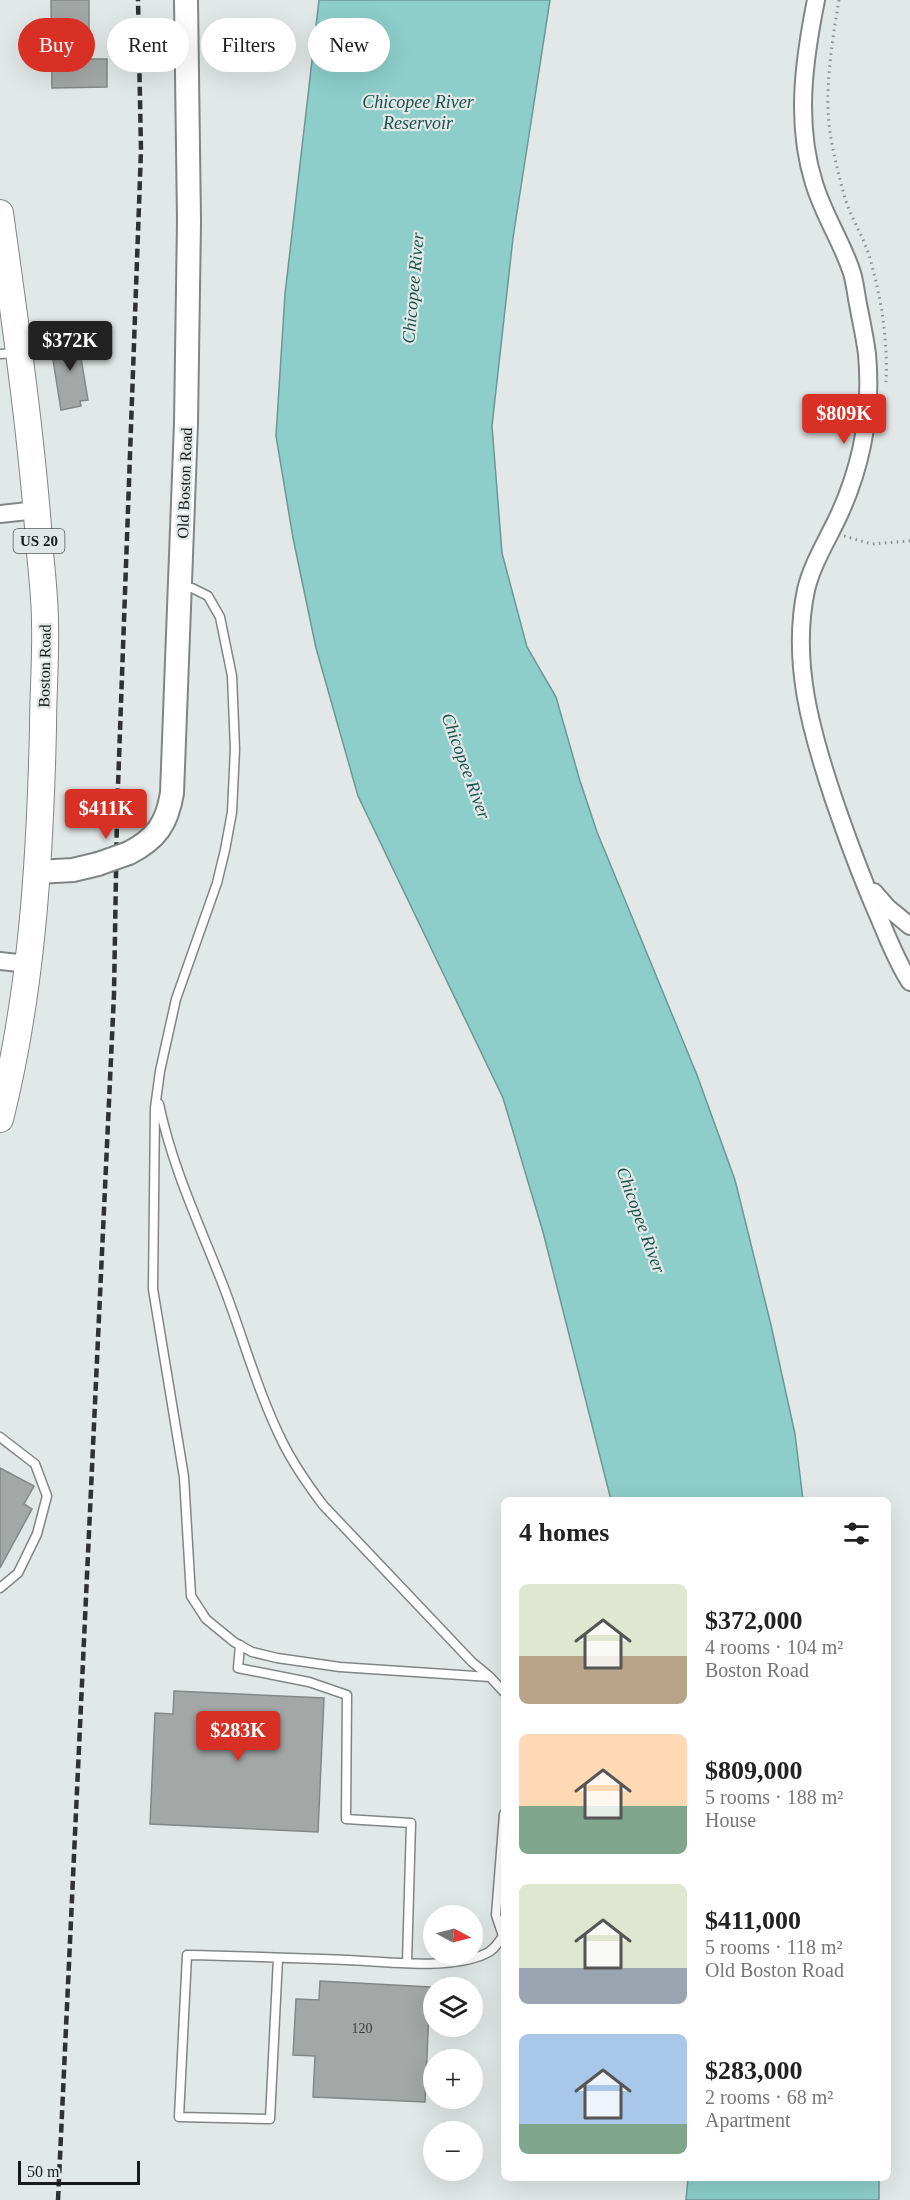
<!DOCTYPE html>
<html lang="en">
<head>
<meta charset="utf-8">
<style>
  body { margin:0; font-family:"Times New Roman",serif; background:#f2f2f2; color:#222; height:100vh; display:flex; flex-direction:column; font-size:22px; white-space:nowrap }
  * { box-sizing:border-box; margin:0 }
  p { font-size:20px; color:#767676 }
  .icon { flex:none; width:33px; height:33px; fill:none; stroke:currentColor; stroke-width:2; stroke-linecap:round; stroke-linejoin:round }
  .map { position:relative; flex:1; overflow:hidden }
  .side { position:absolute; left:501px; top:1497px; width:390px; height:684px; display:flex; flex-direction:column; background:#fff; border-radius:9px; box-shadow:0 6px 24px #0002 }
  .side>* { flex:none }
  .top-card { position:absolute; left:18px; top:18px; width:393px; height:54px; display:flex; gap:12px }
  .needle { width:39px; rotate:97deg }
  .buttons { position:absolute; left:423px; top:1905px; display:grid; gap:12px }
  .buttons a { display:grid; place-items:center; width:60px; height:60px; border-radius:50%; background:#fff; box-shadow:0 6px 24px #0002; font-size:30px }
  .scale { position:absolute; left:18px; bottom:15px; width:122px; box-sizing:border-box; padding-left:6px; border:3px solid #191a1a; border-top:0; font-size:16px; line-height:21px; white-space:nowrap; color:#191a1a; -webkit-text-stroke:4px #e2e8e7; paint-order:stroke }
  .price { position:absolute; translate:-50% -51px; padding:0 14px; border-radius:6px; background:#d93025; color:#fff; font-size:20px; line-height:39px; filter:drop-shadow(0 2px 3px #0008) }
  .price::after { content:''; position:absolute; left:50%; top:36px; width:18px; height:14px; margin-left:-9px; background:inherit; clip-path:polygon(0 0,100% 0,50% 100%) }
  .price.selected { background:#222; color:#fff }
  ul { padding:0; list-style:none }
  li { display:flex; align-items:center; gap:18px; height:150px; padding:0 18px }
  li span { display:grid; place-items:center; flex:none; width:168px; height:120px; border-radius:9px; color:#555 }
  li>.icon { margin-inline-start:auto }
  span .icon { width:72px; height:72px; fill:#fffc; stroke-width:1 }
  li b { font-size:26px }
  h2 { display:flex; justify-content:space-between; align-items:center; height:72px; padding:0 18px; font-size:26px }
  .pill { padding:0 21px; border-radius:27px; background:#fff; box-shadow:0 6px 24px #0002; font-size:21px; line-height:54px }
  .pill.selected { background:#d93025; color:#fff }
  .map>svg:first-child { display:block }
  .water { fill:#8dceca; stroke:#6a9895; stroke-width:1.5 }
  .building { fill:#a3a8a7; stroke:#838887; stroke-width:1.5 }
  .lines { fill:none; stroke-linecap:round; stroke-linejoin:round }
  .lane-casing { stroke:#818685; stroke-width:11 }
  .street-casing { stroke:#818685; stroke-width:20 }
  .secondary-casing { stroke:#818685; stroke-width:26 }
  .primary-casing { stroke:#818685; stroke-width:28 }
  .path { stroke:#8b8f8e; stroke-width:3; stroke-dasharray:1.5 4.5; stroke-linecap:butt }
  .lane { stroke:#fff; stroke-width:8 }
  .street { stroke:#fff; stroke-width:16 }
  .secondary { stroke:#fff; stroke-width:22 }
  .primary { stroke:#fff; stroke-width:26 }
  .rail { stroke:#303131; stroke-width:4.5; stroke-dasharray:9 4.5; stroke-linecap:butt }
  .secondary-bridge-casing { stroke:#818685; stroke-width:26; stroke-linecap:butt }
  .secondary-bridge { stroke:#fff; stroke-width:22 }
  .labels { text-anchor:middle; stroke-width:4.5; stroke-linejoin:round; paint-order:stroke }
  .number-label { font-size:14px; fill:#3c3e3d }
  .shield { fill:#e2e8e7; stroke:#555858; stroke-width:1.5 }
  .shield-label { font-size:15px; font-weight:bold; fill:#191a1a }
  .street-label { font-size:16px; fill:#191a1a; stroke:#e2e8e7 }
  .water-label { font-size:18px; font-style:italic; fill:#19524f; stroke:#e2e8e7 }
</style>
</head>
<body>
<div class="map">
<svg width="910" height="2200" viewBox="0 0 910 2200">
  <rect width="100%" height="100%" fill="#e2e8e7"/>
  <g class="water">
    <polygon points="319,0 550,0 513,238 492,426 502,553 527,647 556,697 580,781 597,832 697,1075 735,1180 771,1325 795,1434 803,1500 611,1500 543,1232 503,1098 358,796 316,648 293,538 276,436 285,294"/>
    <polygon points="688,2178 879,2178 879,2200 686,2200"/>
  </g>
  <g class="building">
    <polygon points="51,0 89,0 89,59 107,59 107,87 52,88"/>
    <polygon points="77,334 88,400 80,401 81,406 61,410 53,360 57,359 54,338"/>
    <polygon points="0,1468 34,1486 24,1504 32,1509 0,1568"/>
    <polygon points="174,1691 324,1698 318,1832 150,1824 155,1713 173,1714"/>
    <polygon points="320,1981 430,1987 425,2102 313,2097 315,2056 293,2055 296,1999 319,2000"/>
  </g>
  <g class="lines">
    <g class="lane-casing">
      <g id="lane">
        <polyline points="0,354 18,353"/>
        <polyline points="182,588 192,588 208,596 220,617 232,676 235,749 232,812 225,850 217,883 176,999 160,1071 155,1108 153,1289 184,1477 191,1596 206,1619 234,1642 252,1652 277,1658 340,1667 490,1677 504,1692"/>
        <path d="M159 1104C172 1167 200 1226 223 1285 243 1337 258 1393 283 1443 294 1465 308 1485 323 1505L472 1662 489 1676"/>
        <polyline points="0,1437 35,1464 47,1496 37,1534 18,1573 0,1588"/>
        <polyline points="240,1645 238,1668 309,1682 347,1695 346,1819 411,1823 407,1963"/>
        <polyline points="503,1936 496,1915 504,1814"/>
        <path d="M278 1958 270 2119 179 2117 187 1955C241 1956 295 1958 348 1960 387 1962 450 1970 485 1954 495 1950 498 1942 504 1935"/>
      </g>
    </g>
    <g class="street-casing">
      <g id="street">
        <path d="M816 0C804 60 795 123 814 183 823 214 843 244 852 273 855 283 856 294 858 304 861 320 865 338 867 354 872 409 862 465 839 515 828 539 812 564 806 590 791 661 811 731 833 797 846 835 859 871 875 908 886 933 895 959 910 982"/>
        <polyline points="0,514 37,510"/>
        <polyline points="874,892 888,908 910,926"/>
        <polyline points="0,961 27,964"/>
      </g>
    </g>
    <g class="secondary-casing">
      <g id="secondary">
        <path d="M129 853C156 839 167 824 172 793L186 423 189 221 186 0"/>
        <polyline points="37,872 73,870 98,864"/>
      </g>
    </g>
    <g class="primary-casing">
      <path id="primary" d="M0 213C15 322 31 431 39 540 41 568 45 595 45 623 46 658 43 693 43 728 40 859 32 992 0 1119"/>
    </g>
    <g class="path">
      <path d="M839 0C833 36 827 73 828 110 829 138 837 168 844 195 850 216 862 234 869 255 881 296 888 339 886 382"/>
      <polyline points="844,536 872,544 910,541"/>
    </g>
    <use href="#lane" class="lane"/>
    <use href="#street" class="street"/>
    <use href="#secondary" class="secondary"/>
    <use href="#primary" class="primary"/>
    <polyline class="rail" points="58,2200 114,994 117,814 141,150 138,0"/>
    <g class="secondary-bridge-casing">
      <polyline id="secondary-bridge" points="98,864 129,853"/>
    </g>
    <use href="#secondary-bridge" class="secondary-bridge"/>
  </g>
  <g class="labels">
    <g class="number-label">
      <text x="362" y="2033">120</text>
    </g>
    <rect class="shield" x="13.5" y="529" width="51" height="24" rx="4.5"/>
    <g class="shield-label">
      <text x="39" y="546">US 20</text>
    </g>
    <g class="street-label">
      <text transform="translate(184 483) rotate(-88)" y="6">Old Boston Road</text>
      <text transform="translate(44 666) rotate(-89)" y="6">Boston Road</text>
    </g>
    <g class="water-label">
      <text x="418" y="108">Chicopee River<tspan x="418" dy="21">Reservoir</tspan></text>
      <text transform="translate(413 288) rotate(-85)" y="6">Chicopee River</text>
      <text transform="translate(466 766) rotate(70)" y="6">Chicopee River</text>
      <text transform="translate(641 1220) rotate(70)" y="6">Chicopee River</text>
    </g>
  </g>
</svg>
<div class="buttons">
<a><svg class="needle" viewBox="-14 -14 28 28"><path d="M0-13l5 13h-10z" fill="#e53935"/><path d="M0 13l5-13h-10z" fill="#767676"/></svg></a>
<a><svg class="icon" aria-label="layers" viewBox="0 0 24 24"><path d="M12 4l9 5-9 5-9-5zM3 14l9 5 9-5"/></svg></a>
<a>+</a>
<a>−</a>
</div>
<div class="scale">50 m</div>
<b class="price selected" style="left:70px;top:372px">$372K</b>
<b class="price" style="left:844px;top:445px">$809K</b>
<b class="price" style="left:106px;top:840px">$411K</b>
<b class="price" style="left:238px;top:1762px">$283K</b>
<div class="top-card">
<a class="pill selected">Buy</a>
<a class="pill">Rent</a>
<a class="pill">Filters</a>
<a class="pill">New</a>
</div>
<section class="side">
<h2>4 homes<svg class="icon" aria-label="filters" viewBox="0 0 24 24"><path d="M4 7h16M4 17h16"/><circle cx="9" cy="7" r="2"/><circle cx="15" cy="17" r="2"/></svg></h2>
<ul>
<li><span style="background:linear-gradient(#dfe7d0 60%,#b9a48a 0)"><svg class="icon" aria-label="home" viewBox="0 0 24 24"><path d="M3 11l9-7 9 7M6 9v11h12V9"/></svg></span><div><b>$372,000</b><p>4 rooms · 104 m²</p><p>Boston Road</p></div></li>
<li><span style="background:linear-gradient(#ffd9b3 60%,#7fa58c 0)"><svg class="icon" aria-label="home" viewBox="0 0 24 24"><path d="M3 11l9-7 9 7M6 9v11h12V9"/></svg></span><div><b>$809,000</b><p>5 rooms · 188 m²</p><p>House</p></div></li>
<li><span style="background:linear-gradient(#dfe7d0 70%,#9aa5b1 0)"><svg class="icon" aria-label="home" viewBox="0 0 24 24"><path d="M3 11l9-7 9 7M6 9v11h12V9"/></svg></span><div><b>$411,000</b><p>5 rooms · 118 m²</p><p>Old Boston Road</p></div></li>
<li><span style="background:linear-gradient(#a9c7e8 75%,#7fa58c 0)"><svg class="icon" aria-label="home" viewBox="0 0 24 24"><path d="M3 11l9-7 9 7M6 9v11h12V9"/></svg></span><div><b>$283,000</b><p>2 rooms · 68 m²</p><p>Apartment</p></div></li>
</ul>
</section>
</div>
</body>
</html>
